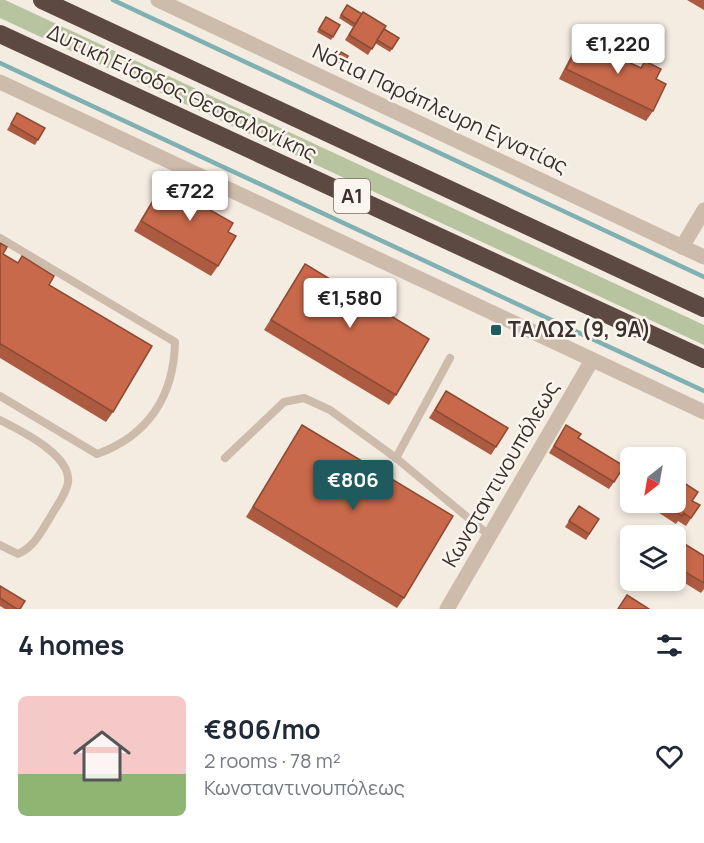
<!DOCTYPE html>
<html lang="en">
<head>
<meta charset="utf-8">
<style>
  body { margin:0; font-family:Manrope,sans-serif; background:#f6f6f7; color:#1f2937; height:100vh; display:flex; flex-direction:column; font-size:22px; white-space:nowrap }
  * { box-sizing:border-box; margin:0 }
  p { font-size:20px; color:#747a83 }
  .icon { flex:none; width:33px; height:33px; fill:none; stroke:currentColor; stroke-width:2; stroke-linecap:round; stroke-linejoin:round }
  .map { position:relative; height:609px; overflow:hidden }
  .drawer { display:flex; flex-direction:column; background:#fff; flex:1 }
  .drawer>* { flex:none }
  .needle { width:39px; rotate:211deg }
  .fabs { position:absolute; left:620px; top:447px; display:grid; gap:12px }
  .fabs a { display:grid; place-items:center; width:66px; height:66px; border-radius:9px; background:#fff; box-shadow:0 3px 9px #0003; font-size:30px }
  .price { position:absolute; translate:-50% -51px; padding:0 14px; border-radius:6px; background:#fff; color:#222; font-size:20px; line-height:39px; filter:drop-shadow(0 2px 3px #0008) }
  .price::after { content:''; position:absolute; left:50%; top:36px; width:18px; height:14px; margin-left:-9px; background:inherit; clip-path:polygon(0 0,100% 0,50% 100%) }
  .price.on { background:#1f5a5e; color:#fff }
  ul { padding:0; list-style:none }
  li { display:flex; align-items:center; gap:18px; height:150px; padding:0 18px }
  li span { display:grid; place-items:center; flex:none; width:168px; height:120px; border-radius:9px; color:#555 }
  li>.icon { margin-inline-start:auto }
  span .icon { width:72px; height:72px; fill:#fffc; stroke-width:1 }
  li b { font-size:26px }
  h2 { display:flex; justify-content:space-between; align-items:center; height:72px; padding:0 18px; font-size:26px }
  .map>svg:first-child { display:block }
  .green { fill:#b8c4a0 }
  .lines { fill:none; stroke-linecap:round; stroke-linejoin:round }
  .stream { stroke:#7fb0b2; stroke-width:4.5 }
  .service { stroke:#cdbbac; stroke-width:8 }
  .minor { stroke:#cdbbac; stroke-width:15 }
  .motorway { stroke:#5c4a42; stroke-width:18 }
  .wall { fill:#ac5a40 }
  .building { fill:#c8694b; stroke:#8c4a34; stroke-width:1.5 }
  .poi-dot { fill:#1f5a5e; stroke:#fbf5ee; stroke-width:2 }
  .labels { text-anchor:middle; stroke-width:5; stroke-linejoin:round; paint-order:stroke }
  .shield { fill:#fbf5ee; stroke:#756b66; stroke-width:1.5 }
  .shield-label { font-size:20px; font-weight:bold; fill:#3b302b }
  .street-label { font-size:21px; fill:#3b302b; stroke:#fbf5ee }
  .poi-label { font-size:21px; font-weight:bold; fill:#3b302b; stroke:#fbf5ee; text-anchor:start }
</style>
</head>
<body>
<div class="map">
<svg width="704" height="609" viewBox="0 0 704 609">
  <rect width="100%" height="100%" fill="#f4ebe1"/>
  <polygon class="green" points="0,0 5,0 704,325 704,345 0,18"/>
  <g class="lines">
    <g class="stream">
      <polyline points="113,0 704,277"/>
      <polyline points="0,63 704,391"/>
    </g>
    <g class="service">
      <path d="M0 238 175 342C174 396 148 436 97 454L0 396"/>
      <path d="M0 420C21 431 72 455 68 483 66 494 56 507 51 516 41 532 35 546 18 554L0 545"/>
      <polyline points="225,458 284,402 304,398 330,410 396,458 490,536"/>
      <polyline points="396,458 450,358"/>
    </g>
    <g class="minor">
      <polyline points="158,0 704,257"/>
      <polyline points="0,82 704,412"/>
      <polyline points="682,247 704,210"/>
      <polyline points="447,609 592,360"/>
    </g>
    <g class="motorway">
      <polyline points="42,0 704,308"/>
      <polyline points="0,34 704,359"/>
    </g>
  </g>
  <g class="wall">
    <polygon points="687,0 704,0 704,10"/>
    <polygon points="347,5 399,38 390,52 375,43 368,55 345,40 353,27 339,18"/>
    <polygon points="326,17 340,25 331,40 317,32"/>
    <polygon points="581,40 640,68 645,61 656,79 653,111 646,121 559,79 574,50"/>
    <polygon points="341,52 348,56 342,66 335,62"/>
    <polygon points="17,113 38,140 35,145 7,130"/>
    <polygon points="186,178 196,202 228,232 218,266 211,276 134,231 152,201 159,191 167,196 177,181 182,184"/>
    <polygon points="0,243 3,254 49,285 113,412 106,422 0,358"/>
    <polygon points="305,264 396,395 389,405 264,330"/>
    <polygon points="446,391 496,447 491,455 429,418"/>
    <polygon points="302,425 404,598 397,608 246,517"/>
    <polygon points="566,425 614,482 609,489 549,453"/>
    <polygon points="633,451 630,458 630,466 626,463"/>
    <polygon points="692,501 700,505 686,526 678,521 676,524 644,503 675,502"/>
    <polygon points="579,506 599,519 586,540 565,527"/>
    <polygon points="675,538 704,556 704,589 701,593 675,577"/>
    <polygon points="0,586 20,609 5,609 0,606"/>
  </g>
  <g class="building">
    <polygon points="347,5 362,14 355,24 341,15"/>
    <polygon points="363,12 386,26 372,49 349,35"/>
    <polygon points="326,17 340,25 333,37 319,29"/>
    <polygon points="384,29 399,38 392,49 377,40"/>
    <polygon points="581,40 641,68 645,61 661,69 656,79 666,84 653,111 566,69"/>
    <polygon points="341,52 348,56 344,63 337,59"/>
    <polygon points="17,113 45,128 38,140 11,124"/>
    <polygon points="186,178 204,189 196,202 233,223 228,232 236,236 218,266 141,221 159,191 168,196 177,181 183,184"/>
    <polygon points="0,243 7,247 3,254 18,263 22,256 54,276 49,285 152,346 113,412 1,344 0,346"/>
    <polygon points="305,264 429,339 396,395 271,320"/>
    <polygon points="446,391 508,428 496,447 435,410"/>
    <polygon points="302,425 453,516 404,598 253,507"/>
    <polygon points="566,425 581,434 578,438 624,466 614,482 554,446"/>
    <polygon points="633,451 644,458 630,458 630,462 627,461"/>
    <polygon points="675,477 698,492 692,501 700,505 691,518 684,513 682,516 660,502 675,502"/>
    <polygon points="579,506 599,519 589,534 569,521"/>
    <polygon points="661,530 670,536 657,536"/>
    <polygon points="675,538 704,556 704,583 675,566"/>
    <polygon points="0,586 25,601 20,609 17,609 0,598"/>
    <polygon points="627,595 649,609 618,609"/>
  </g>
  <rect class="poi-dot" x="490" y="324" width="12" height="12" rx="3"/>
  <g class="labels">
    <rect class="shield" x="334" y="179" width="36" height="34" rx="4.5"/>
    <g class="shield-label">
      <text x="352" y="203">Α1</text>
    </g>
    <g class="street-label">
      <text transform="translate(182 93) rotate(25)" y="7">Δυτική Είσοδος Θεσσαλονίκης</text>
      <text transform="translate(440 109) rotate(25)" y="7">Νότια Παράπλευρη Εγνατίας</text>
      <text transform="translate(501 474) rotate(-60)" y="7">Κωνσταντινουπόλεως</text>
    </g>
    <g class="poi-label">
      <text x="508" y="337">ΤΑΛΩΣ (9, 9Α)</text>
    </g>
  </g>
</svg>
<div class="fabs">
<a><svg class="needle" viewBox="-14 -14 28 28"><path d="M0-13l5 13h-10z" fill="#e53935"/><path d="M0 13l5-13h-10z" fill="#747a83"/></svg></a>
<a><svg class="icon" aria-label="layers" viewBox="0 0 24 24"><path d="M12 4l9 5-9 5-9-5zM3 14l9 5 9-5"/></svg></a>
</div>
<b class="price" style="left:618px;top:75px">€1,220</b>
<b class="price" style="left:190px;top:222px">€722</b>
<b class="price" style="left:350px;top:329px">€1,580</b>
<b class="price on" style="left:353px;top:511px">€806</b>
</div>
<section class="drawer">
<h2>4 homes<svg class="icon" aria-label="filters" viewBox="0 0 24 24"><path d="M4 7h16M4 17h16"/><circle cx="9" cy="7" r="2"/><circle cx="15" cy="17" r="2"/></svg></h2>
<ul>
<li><span style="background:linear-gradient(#f6c9c9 65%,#8fb573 0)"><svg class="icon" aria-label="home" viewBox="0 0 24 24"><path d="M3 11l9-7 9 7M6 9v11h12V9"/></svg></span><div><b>€806/mo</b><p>2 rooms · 78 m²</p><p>Κωνσταντινουπόλεως</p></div><svg class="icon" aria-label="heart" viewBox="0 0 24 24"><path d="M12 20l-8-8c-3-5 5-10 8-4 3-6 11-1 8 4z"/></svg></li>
</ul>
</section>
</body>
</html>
